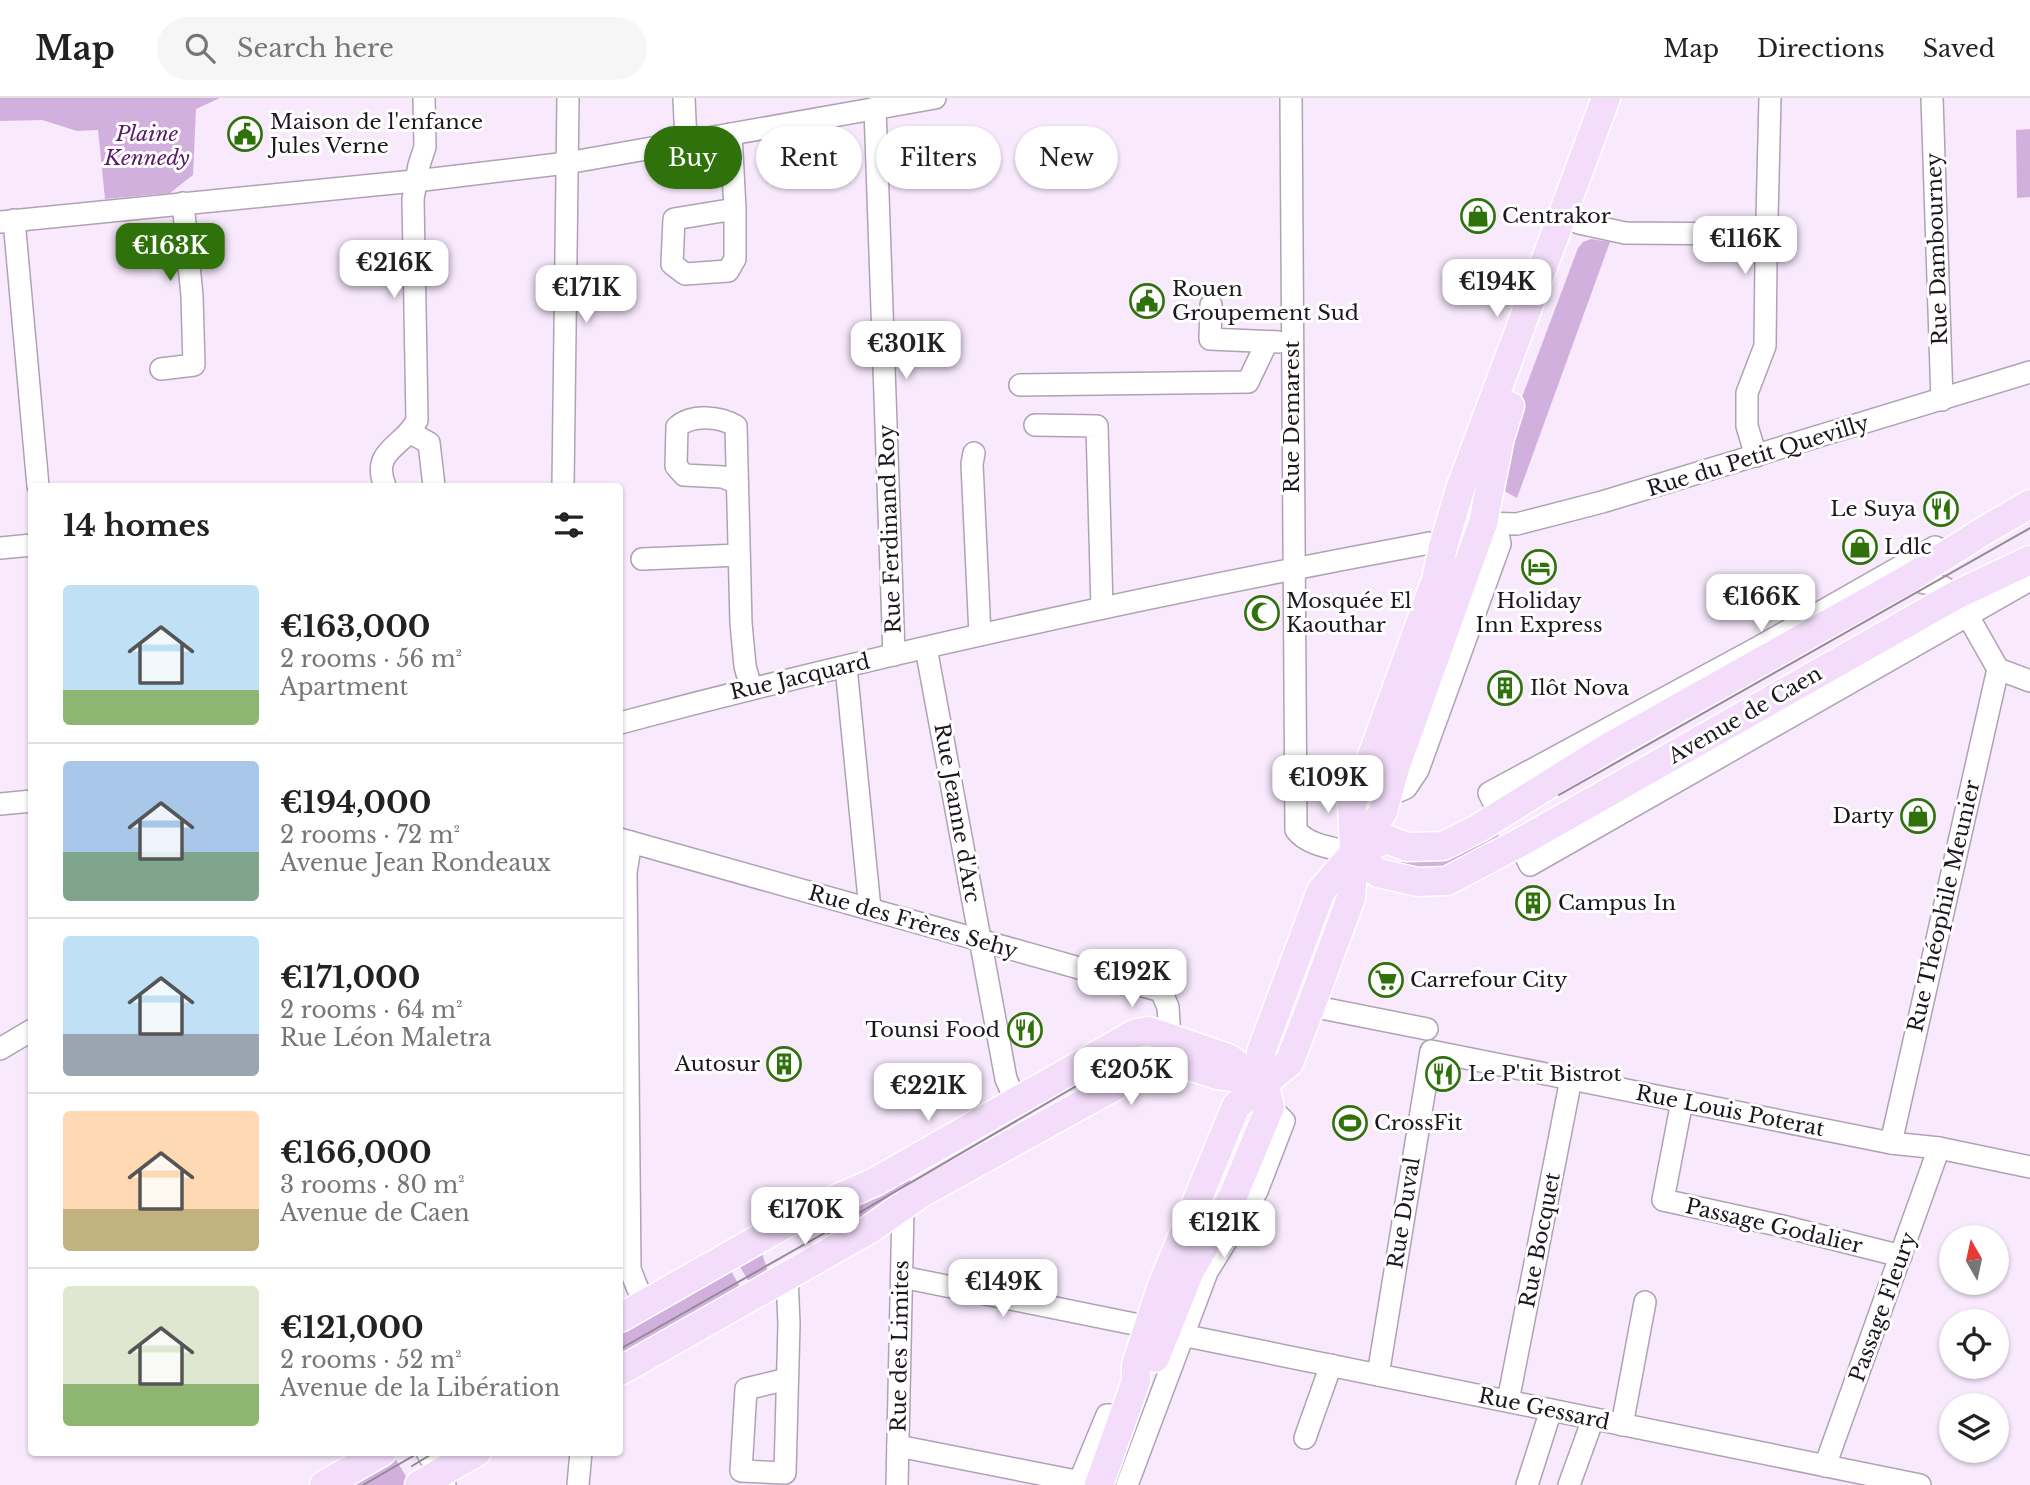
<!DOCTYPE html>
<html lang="en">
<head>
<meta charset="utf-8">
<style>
  body { margin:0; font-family:"Libre Baskerville",serif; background:#f6f6f6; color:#222; height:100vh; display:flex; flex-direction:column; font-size:26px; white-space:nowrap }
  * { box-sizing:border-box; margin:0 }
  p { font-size:23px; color:#767676 }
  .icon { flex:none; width:38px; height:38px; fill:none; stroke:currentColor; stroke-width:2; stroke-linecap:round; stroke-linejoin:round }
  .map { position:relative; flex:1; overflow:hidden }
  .side { position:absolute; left:28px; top:385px; width:595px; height:973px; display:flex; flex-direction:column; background:#fff; border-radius:7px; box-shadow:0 2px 5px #0004 }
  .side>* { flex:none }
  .top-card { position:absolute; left:644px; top:28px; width:665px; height:63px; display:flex; gap:14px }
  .needle { width:46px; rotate:351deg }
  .buttons { position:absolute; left:1939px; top:1127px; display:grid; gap:14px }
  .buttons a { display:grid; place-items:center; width:70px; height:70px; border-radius:50%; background:#fff; box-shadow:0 2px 5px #0004; font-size:35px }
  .price { position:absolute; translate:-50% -60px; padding:0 16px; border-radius:14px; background:#fff; color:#222; font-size:23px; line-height:46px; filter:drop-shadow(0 2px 4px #0008) }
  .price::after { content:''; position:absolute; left:50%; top:42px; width:21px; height:16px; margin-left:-10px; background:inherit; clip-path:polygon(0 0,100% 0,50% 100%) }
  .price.on { background:#2f710a; color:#fff }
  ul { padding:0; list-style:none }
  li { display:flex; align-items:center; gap:21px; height:175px; padding:0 35px }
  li+li { border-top:2px solid #e0e0e0 }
  li span { display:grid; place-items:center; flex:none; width:196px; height:140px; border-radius:7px; color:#555 }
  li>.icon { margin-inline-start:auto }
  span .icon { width:84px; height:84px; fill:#fffc; stroke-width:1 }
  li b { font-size:30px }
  h2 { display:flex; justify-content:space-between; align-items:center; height:84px; padding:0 35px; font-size:30px }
  .pill { padding:0 24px; border-radius:32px; background:#fff; box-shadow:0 2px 5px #0004; font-size:24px; line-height:63px }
  .pill.on { background:#2f710a; color:#fff }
  header { display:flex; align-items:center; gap:42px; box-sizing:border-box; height:98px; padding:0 35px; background:#fff; border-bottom:2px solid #e0e0e0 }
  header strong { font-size:33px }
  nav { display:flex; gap:38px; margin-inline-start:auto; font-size:24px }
  .search { width:490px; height:63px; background:#f6f6f6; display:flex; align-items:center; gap:18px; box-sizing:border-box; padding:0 24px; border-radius:38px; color:#767676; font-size:26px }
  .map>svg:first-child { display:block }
  .green { fill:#d2b0dd }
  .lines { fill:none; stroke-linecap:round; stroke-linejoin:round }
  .minor-casing { stroke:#b0a2b4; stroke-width:24 }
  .major-casing { stroke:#fff; stroke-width:31 }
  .minor { stroke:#fff; stroke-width:21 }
  .major { stroke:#f3ddfa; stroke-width:28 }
  .tram { stroke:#938997; stroke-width:2 }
  .labels { text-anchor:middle; stroke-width:6; stroke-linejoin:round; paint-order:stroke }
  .poi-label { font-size:21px; fill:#1c171e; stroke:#fff; text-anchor:start }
  .park-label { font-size:21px; font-style:italic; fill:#59196b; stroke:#fff }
  .street-label { font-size:21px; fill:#1c171e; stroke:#fff }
</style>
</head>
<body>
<header>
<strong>Map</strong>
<div class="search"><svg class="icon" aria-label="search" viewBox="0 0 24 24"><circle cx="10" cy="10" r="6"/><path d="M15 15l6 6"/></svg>Search here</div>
<nav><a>Map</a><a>Directions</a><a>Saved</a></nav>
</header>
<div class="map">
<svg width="2030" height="1387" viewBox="0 0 2030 1387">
  <rect width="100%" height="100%" fill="#f8e9fd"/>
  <g class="green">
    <polygon points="0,0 220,0 196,11 193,77 170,95 105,101 98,32 77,33 42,22 0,23"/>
    <polygon points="2030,31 2030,99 2017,100 2016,32"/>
    <polygon points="1591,141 1610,144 1517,400 1497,389 1509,334 1578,150 1583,144"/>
    <polygon points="1494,729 1501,741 1442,773 1399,769 1403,759"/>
    <polygon points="1327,807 1336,811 1288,939 1280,936"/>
    <polygon points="905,1073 915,1090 829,1139 819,1122"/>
    <polygon points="762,1155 768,1174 749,1184 739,1167"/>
    <polygon points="730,1171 740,1189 620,1257 620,1233"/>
    <polygon points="392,1355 410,1385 407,1387 333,1387"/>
  </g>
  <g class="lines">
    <g class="minor-casing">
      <g id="minor">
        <polyline points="684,0 686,44"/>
        <path d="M1291 0 1296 732C1308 748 1335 750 1354 755L1358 745"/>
        <polyline points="1932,0 1942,302"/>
        <polyline points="875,10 894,557"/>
        <polyline points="731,36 735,111 674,121 672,166 685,176 728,173 735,161 735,111"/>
        <polyline points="14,122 38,388"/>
        <polyline points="0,124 424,82 567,65 935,0"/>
        <polyline points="1579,125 1625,135 1761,136 1766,162 1765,248 1747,295 1747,328 1756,358"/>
        <polyline points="1761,136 1767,120 1770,0"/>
        <polyline points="1211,207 1210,241 1279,244"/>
        <polyline points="161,271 194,267 192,198 183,105"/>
        <polyline points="1020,287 1248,284 1267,244"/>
        <polyline points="1035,327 1097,328 1102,510"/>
        <polyline points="411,335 429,345 434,388"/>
        <polyline points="974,355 972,366 980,537"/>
        <path d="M737 385 723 379 684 377 676 368 677 329C692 316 719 318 736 328L741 525 745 568 751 590"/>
        <path d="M385 388C370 351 406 348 417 322L413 101 419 67 425 49 424 0"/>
        <polyline points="563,388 568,0"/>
        <polyline points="1483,425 1517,426 1602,404 2030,274"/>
        <polyline points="0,450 32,447"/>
        <polyline points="642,461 739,457"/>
        <polyline points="1908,481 1943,489 1956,497 1998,571 2030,583"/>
        <polyline points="926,550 1006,981 1016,1003"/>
        <polyline points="846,569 870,811"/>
        <path d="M620 625C883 555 1151 497 1419 447L1429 445 1443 449"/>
        <polyline points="1387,698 1406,690 1418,672 1500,446 1496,425"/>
        <polyline points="0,706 32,703"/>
        <polyline points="1500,717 1489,695 1759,549 1935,449 1944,453"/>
        <polyline points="620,741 1161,893 1168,909 1170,940"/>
        <polyline points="631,744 626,774 630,1171 637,1189 646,1205"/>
        <polyline points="1519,745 1530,767 2030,482"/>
        <polyline points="1311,908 1427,931"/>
        <polyline points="0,951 32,932"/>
        <polyline points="1682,1003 1663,1102 1782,1128 1901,1158"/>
        <polyline points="1891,1045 1998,571"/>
        <polyline points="787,1178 789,1226 785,1375 741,1373 746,1291 787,1281"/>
        <polyline points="902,1179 1149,1229"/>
        <polyline points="1167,1234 1920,1387"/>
        <polyline points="1378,1277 1431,953 1891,1045 1939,1050 2030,1069"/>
        <polyline points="1508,1303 1571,981"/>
        <polyline points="1622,1327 1645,1204"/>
        <polyline points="1305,1340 1331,1267"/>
        <polyline points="898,1348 1096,1387"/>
        <polyline points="427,1354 445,1387"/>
        <polyline points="1825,1368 1939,1050"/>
        <polyline points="578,1387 581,1354"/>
        <polyline points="897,1387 903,1110"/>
        <polyline points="1078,1387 1107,1317 1123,1317"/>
        <polyline points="1127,1387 1207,1174 1257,1093 1284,1023 1270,1009"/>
        <polyline points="1527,1387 1551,1312"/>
        <polyline points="1569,1387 1593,1321"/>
      </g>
    </g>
    <g class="major-casing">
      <g id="major">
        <polyline points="1354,755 1387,741 1407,749 1443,748 1479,730 1609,649 1908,481 1982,434 2030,406"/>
        <polyline points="1354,755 1378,775 1418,784 1447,783 1519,745 1956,497 2030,462"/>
        <polyline points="620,1220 808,1113 875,1084 1136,935 1149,933 1228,960 1255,979"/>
        <polyline points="1155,1260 1190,1173 1233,1098 1270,1009 1264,984 1261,954 1321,793 1354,755 1383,714 1395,670 1483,425 1500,340 1510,308"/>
        <polyline points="620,1273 870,1131 920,1096 1162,962 1174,963 1217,977 1264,984"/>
        <polyline points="324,1387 382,1354"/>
        <polyline points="419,1387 477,1354"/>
        <polyline points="1099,1387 1136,1283 1136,1267 1161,1190 1236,1008 1289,965 1311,908 1351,800 1354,755 1352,704 1365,677 1436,482 1443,449 1460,391 1606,0"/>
      </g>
    </g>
    <use href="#minor" class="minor"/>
    <use href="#major" class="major"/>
    <g class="tram">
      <polyline points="1559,697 2030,430"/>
      <polyline points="620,1251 821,1137 1102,973"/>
      <polyline points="412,1368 435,1354"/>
      <polyline points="363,1387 420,1354"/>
    </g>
  </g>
  <defs>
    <g id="civic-ring" transform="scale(1.75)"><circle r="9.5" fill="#fff" stroke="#2f710a" stroke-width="1.5"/><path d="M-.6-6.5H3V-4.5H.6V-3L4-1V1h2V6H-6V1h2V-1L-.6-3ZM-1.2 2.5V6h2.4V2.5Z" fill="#2f710a"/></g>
    <g id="shop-ring" transform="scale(1.75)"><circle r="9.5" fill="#fff" stroke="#2f710a" stroke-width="1.5"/><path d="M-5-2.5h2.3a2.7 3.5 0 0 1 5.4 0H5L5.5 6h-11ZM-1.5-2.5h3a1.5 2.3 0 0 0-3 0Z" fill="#2f710a"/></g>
    <g id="restaurant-ring" transform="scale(1.75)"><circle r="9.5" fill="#fff" stroke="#2f710a" stroke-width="1.5"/><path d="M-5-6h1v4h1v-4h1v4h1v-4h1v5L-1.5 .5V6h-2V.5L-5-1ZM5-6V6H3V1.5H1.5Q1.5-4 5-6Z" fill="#2f710a"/></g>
    <g id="hotel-ring" transform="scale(1.75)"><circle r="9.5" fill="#fff" stroke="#2f710a" stroke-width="1.5"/><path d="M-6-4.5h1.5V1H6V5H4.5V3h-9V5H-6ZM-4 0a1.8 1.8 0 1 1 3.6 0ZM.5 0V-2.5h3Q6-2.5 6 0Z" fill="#2f710a"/></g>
    <g id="mosque-ring" transform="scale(1.75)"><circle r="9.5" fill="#fff" stroke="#2f710a" stroke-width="1.5"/><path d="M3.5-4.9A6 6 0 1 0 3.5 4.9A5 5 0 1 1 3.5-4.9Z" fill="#2f710a"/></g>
    <g id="building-ring" transform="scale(1.75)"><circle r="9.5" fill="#fff" stroke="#2f710a" stroke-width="1.5"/><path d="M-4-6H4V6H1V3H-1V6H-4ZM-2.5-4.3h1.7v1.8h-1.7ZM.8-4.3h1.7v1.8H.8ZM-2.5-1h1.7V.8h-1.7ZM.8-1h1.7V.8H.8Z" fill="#2f710a"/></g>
    <g id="supermarket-ring" transform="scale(1.75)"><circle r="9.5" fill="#fff" stroke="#2f710a" stroke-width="1.5"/><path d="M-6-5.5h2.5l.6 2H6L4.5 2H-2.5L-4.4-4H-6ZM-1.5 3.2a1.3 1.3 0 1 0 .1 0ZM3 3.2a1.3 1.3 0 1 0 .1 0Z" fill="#2f710a"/></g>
    <g id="stadium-ring" transform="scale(1.75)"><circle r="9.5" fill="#fff" stroke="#2f710a" stroke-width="1.5"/><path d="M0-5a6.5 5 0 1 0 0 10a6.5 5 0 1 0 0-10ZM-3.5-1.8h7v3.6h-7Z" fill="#2f710a"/></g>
  </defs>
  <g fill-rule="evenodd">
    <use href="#civic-ring" x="245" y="36"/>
    <use href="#shop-ring" x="1478" y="118"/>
    <use href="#civic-ring" x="1147" y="203"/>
    <use href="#restaurant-ring" x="1941" y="411"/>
    <use href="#shop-ring" x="1860" y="449"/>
    <use href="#hotel-ring" x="1539" y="469"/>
    <use href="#mosque-ring" x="1262" y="515"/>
    <use href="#building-ring" x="1505" y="590"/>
    <use href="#shop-ring" x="1918" y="718"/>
    <use href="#building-ring" x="1533" y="805"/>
    <use href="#supermarket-ring" x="1386" y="882"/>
    <use href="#restaurant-ring" x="1025" y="932"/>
    <use href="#building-ring" x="784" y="966"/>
    <use href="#restaurant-ring" x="1443" y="976"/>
    <use href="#stadium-ring" x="1350" y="1025"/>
  </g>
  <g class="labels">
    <g class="poi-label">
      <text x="270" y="31">Maison de l'enfance<tspan x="270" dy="24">Jules Verne</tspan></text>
      <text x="1502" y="125">Centrakor</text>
      <text x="1172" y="198">Rouen<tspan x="1172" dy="24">Groupement Sud</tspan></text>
      <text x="1916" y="418" text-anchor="end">Le Suya</text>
      <text x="1884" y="456">Ldlc</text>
      <text x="1286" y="510">Mosquée El<tspan x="1286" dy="24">Kaouthar</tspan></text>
      <text x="1539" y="510" text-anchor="middle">Holiday<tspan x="1539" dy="24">Inn Express</tspan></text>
      <text x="1530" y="597">Ilôt Nova</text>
      <text x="1894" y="725" text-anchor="end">Darty</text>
      <text x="1558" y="812">Campus In</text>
      <text x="1410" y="889">Carrefour City</text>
      <text x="1000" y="939" text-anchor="end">Tounsi Food</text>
      <text x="760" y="973" text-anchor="end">Autosur</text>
      <text x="1468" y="983">Le P'tit Bistrot</text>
      <text x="1374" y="1032">CrossFit</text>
    </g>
    <g class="park-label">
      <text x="147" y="43">Plaine<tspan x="147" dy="24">Kennedy</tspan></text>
    </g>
    <g class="street-label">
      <text transform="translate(1937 151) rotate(-92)" y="7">Rue Dambourney</text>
      <text transform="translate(1292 319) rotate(-90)" y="7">Rue Demarest</text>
      <text transform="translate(1758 358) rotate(-17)" y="7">Rue du Petit Quevilly</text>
      <text transform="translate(890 431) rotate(-92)" y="7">Rue Ferdinand Roy</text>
      <text transform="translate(800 579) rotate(-13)" y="7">Rue Jacquard</text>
      <text transform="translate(1745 617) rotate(-30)" y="7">Avenue de Caen</text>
      <text transform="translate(957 715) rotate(80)" y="7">Rue Jeanne d'Arc</text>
      <text transform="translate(1944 808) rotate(-77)" y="7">Rue Théophile Meunier</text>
      <text transform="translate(913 824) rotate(16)" y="7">Rue des Frères Sehy</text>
      <text transform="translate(1730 1013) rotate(11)" y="7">Rue Louis Poterat</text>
      <text transform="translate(1404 1115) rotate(-81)" y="7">Rue Duval</text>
      <text transform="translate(1774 1128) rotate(13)" y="7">Passage Godalier</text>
      <text transform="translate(1540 1142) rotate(-79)" y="7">Rue Bocquet</text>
      <text transform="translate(1883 1209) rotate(-70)" y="7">Passage Fleury</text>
      <text transform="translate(900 1248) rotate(-89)" y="7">Rue des Limites</text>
      <text transform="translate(1544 1311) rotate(12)" y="7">Rue Gessard</text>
    </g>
  </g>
</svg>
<div class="buttons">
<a><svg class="needle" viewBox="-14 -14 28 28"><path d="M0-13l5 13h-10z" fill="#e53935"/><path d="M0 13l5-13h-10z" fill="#767676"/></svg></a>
<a><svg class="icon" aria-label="locate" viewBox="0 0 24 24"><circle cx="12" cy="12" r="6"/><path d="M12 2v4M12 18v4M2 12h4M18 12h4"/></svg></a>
<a><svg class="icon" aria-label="layers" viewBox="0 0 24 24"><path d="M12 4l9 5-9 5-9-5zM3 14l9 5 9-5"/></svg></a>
</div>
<b class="price" style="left:1745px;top:178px">€116K</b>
<b class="price on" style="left:170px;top:185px">€163K</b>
<b class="price" style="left:394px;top:202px">€216K</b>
<b class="price" style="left:1497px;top:221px">€194K</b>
<b class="price" style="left:586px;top:227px">€171K</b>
<b class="price" style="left:906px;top:283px">€301K</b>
<b class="price" style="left:1761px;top:536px">€166K</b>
<b class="price" style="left:1328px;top:717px">€109K</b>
<b class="price" style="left:1132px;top:911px">€192K</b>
<b class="price" style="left:1131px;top:1009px">€205K</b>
<b class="price" style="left:928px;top:1025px">€221K</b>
<b class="price" style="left:805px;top:1149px">€170K</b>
<b class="price" style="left:1224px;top:1162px">€121K</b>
<b class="price" style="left:1003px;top:1221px">€149K</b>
<div class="top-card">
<a class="pill on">Buy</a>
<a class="pill">Rent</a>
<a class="pill">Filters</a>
<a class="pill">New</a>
</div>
<section class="side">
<h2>14 homes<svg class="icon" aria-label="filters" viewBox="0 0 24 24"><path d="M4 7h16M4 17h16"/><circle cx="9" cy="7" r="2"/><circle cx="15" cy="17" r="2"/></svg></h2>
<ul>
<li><span style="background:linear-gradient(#bfe0f5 75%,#8fb573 0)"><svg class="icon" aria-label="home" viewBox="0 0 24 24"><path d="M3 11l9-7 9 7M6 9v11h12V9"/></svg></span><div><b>€163,000</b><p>2 rooms · 56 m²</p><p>Apartment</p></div></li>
<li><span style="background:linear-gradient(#a9c7e8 65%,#7fa58c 0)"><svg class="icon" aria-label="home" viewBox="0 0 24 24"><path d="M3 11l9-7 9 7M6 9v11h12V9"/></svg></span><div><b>€194,000</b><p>2 rooms · 72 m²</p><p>Avenue Jean Rondeaux</p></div></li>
<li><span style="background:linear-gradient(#bfe0f5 70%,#9aa5b1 0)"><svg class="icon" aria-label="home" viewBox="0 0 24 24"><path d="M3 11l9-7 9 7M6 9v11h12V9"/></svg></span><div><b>€171,000</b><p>2 rooms · 64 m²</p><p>Rue Léon Maletra</p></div></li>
<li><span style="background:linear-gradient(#ffd9b3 70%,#c2b280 0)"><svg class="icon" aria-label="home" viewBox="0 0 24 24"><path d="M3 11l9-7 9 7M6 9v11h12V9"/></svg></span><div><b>€166,000</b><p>3 rooms · 80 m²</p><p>Avenue de Caen</p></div></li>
<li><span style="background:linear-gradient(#dfe7d0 70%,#8fb573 0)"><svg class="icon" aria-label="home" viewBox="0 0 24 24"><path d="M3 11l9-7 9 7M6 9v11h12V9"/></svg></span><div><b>€121,000</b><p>2 rooms · 52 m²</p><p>Avenue de la Libération</p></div></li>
</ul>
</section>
</div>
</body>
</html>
